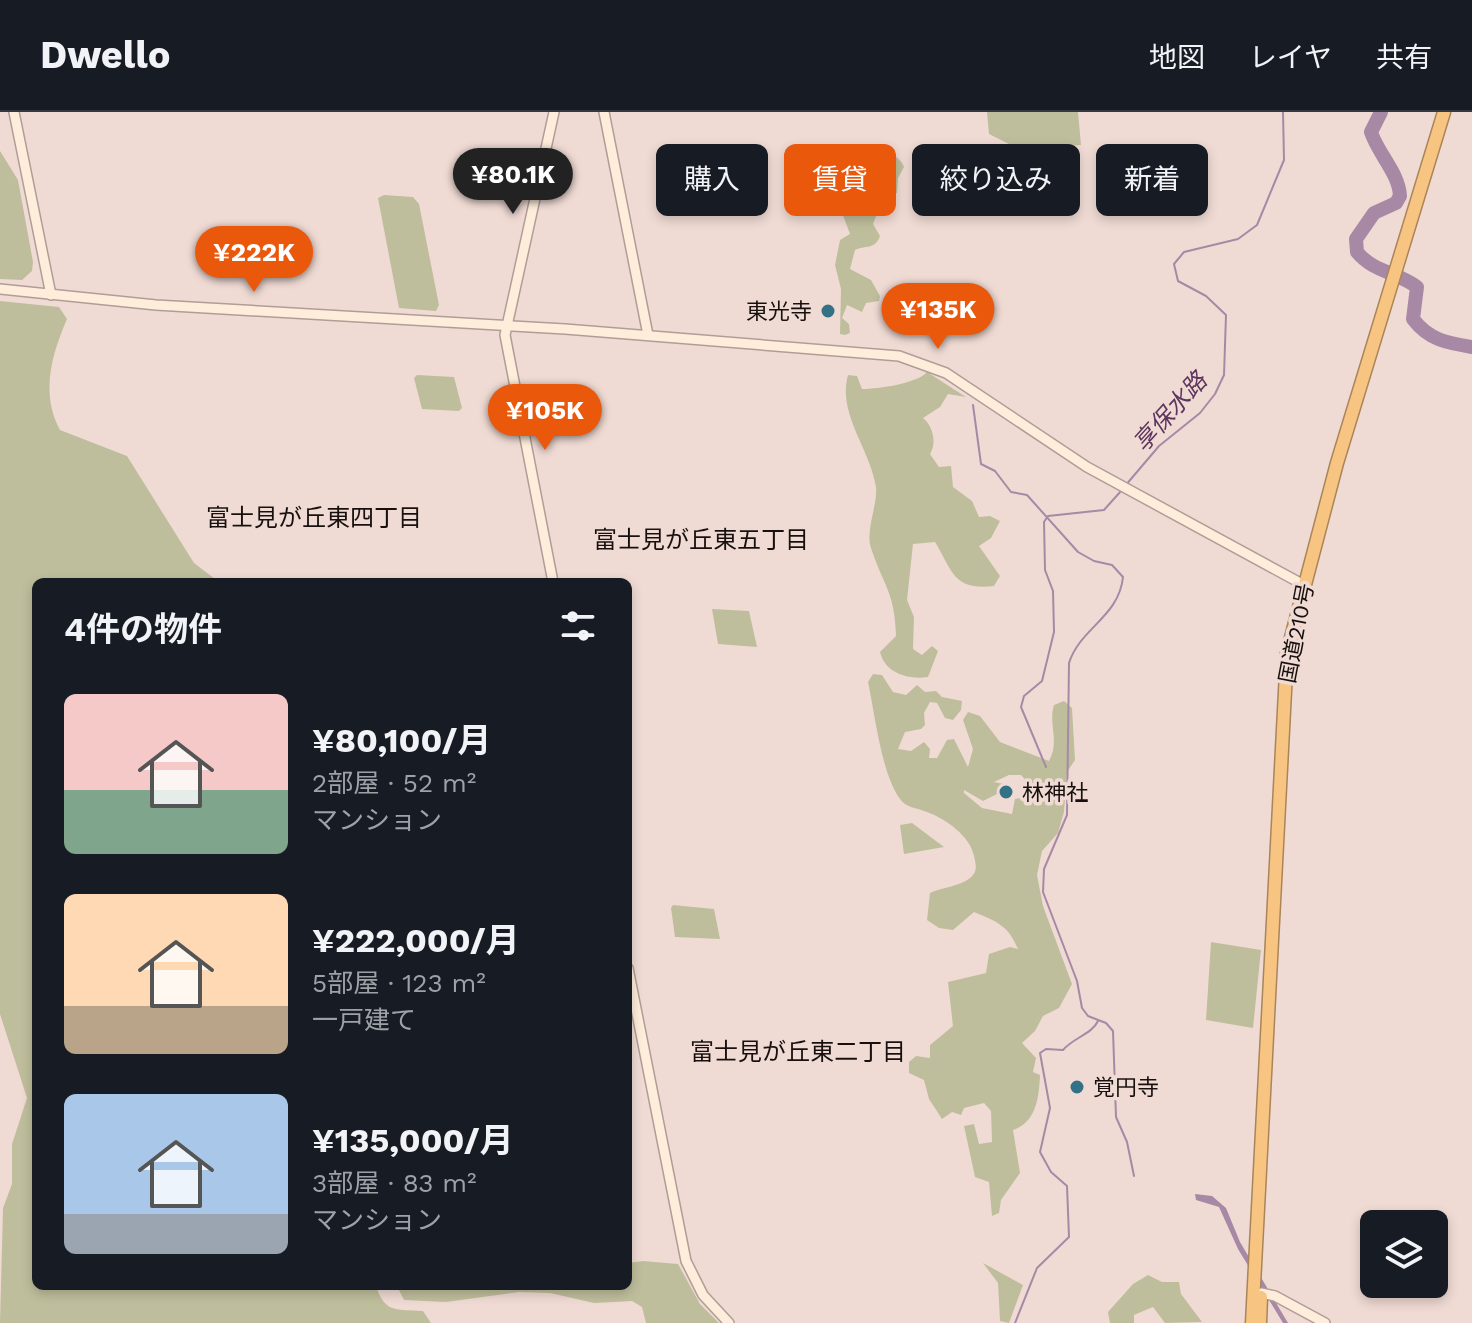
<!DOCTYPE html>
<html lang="ja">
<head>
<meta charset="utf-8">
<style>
  body { margin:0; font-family:"Work Sans","Noto Sans JP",sans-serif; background:#242831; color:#f1f3f6; height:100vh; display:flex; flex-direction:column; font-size:30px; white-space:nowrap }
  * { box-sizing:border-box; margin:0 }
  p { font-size:26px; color:#9ea1a6 }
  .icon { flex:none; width:44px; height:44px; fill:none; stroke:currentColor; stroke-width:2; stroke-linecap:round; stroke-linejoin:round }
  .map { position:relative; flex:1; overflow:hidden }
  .drawer { position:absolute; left:32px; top:466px; width:600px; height:712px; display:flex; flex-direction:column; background:#171b24; border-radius:12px; box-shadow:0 4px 12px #0003 }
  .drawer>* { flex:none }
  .top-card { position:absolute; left:656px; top:32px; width:696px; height:72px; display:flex; gap:16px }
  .buttons { position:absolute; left:1360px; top:1098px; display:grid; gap:16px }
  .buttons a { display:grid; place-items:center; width:88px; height:88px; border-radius:12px; background:#171b24; box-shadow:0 4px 12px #0003; font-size:40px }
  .price { position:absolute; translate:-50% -68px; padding:0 18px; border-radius:28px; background:#ea580c; color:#fff; font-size:26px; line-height:52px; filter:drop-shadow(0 2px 4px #0008) }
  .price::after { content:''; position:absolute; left:50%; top:48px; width:24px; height:18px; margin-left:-12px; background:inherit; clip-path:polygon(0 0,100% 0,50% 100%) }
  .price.current { background:#222; color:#fff }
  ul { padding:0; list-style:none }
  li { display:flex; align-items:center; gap:24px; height:200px; padding:0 32px }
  li span { display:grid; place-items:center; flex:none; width:224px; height:160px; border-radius:12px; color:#555 }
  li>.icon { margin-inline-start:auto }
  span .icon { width:96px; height:96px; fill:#fffc; stroke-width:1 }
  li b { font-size:34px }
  h2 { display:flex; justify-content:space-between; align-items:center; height:96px; padding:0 32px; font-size:34px }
  .tag { padding:0 28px; border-radius:12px; background:#171b24; box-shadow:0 4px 12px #0003; font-size:28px; line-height:72px }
  .tag.current { background:#ea580c; color:#fff }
  header { display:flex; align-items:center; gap:48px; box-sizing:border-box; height:112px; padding:0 40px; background:#171b24; border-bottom:2px solid #363941 }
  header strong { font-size:38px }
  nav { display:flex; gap:44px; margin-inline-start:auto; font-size:28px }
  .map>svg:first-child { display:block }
  .green { fill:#bfbe9c; fill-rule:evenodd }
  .water { fill:#a789a6 }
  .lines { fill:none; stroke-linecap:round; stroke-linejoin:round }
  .stream { stroke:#a789a6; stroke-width:2 }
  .river { stroke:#a789a6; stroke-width:14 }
  .secondary-casing { stroke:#b19d97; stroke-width:12 }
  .highway-casing { stroke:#a98559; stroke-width:15 }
  .secondary { stroke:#fdedda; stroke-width:9 }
  .highway { stroke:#f7c482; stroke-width:12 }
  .poi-dot { fill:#327186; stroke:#f0dbd4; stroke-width:3 }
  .labels { text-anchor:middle; stroke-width:7; stroke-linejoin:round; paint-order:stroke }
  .poi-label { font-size:22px; fill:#17100e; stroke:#f0dbd4; text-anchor:start }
  .street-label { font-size:22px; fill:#17100e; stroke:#f0dbd4 }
  .water-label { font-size:24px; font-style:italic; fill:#5d345d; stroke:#f0dbd4 }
  .neighbourhood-label { font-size:24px; fill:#17100e; stroke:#f0dbd4 }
</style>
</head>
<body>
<header>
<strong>Dwello</strong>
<nav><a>地図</a><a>レイヤ</a><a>共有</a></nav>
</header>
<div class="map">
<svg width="1472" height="1211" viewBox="0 0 1472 1211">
  <rect width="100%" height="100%" fill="#f0dbd4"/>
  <g class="green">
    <polygon points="987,0 1078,0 1081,33 1019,37 989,22"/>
    <path d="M867 37C879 37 900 42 904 55L898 66 897 81 890 82 872 73 870 77 874 84 891 88V94L878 99 873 112 880 124C875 138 865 133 855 138L850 157 871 168 880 184 879 189 866 191 862 200 847 193 842 206 849 212 850 221 845 223 840 222 841 177 835 153 840 128 850 122 841 98 856 93 850 77 854 62 847 57 845 51Z"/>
    <polygon points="0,39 18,68 33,150 32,159 22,168 0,167"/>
    <polygon points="384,83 413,85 419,92 439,193 436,199 399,196 378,86"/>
    <path d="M0 189 59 195 67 207C52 242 40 281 60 318L127 344 194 451 219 470H36V1174H376C385 1202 397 1197 423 1199L431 1211H0L3 1096 12 1072V1032L27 986 0 902Z"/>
    <path d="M927 260 966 285 948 282 940 295 923 306C933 314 937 331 930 342L939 355 951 354 953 375 972 389 979 405 990 404 1000 409 991 426 979 434 1000 464 994 474C952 479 952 457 935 430L913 432 907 488 914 505 913 537 922 543 932 534 938 539 928 565C908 568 885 561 880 540L896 524C895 480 883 473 871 436 865 419 878 392 876 375 870 337 837 301 848 263L857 264 862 277C879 277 918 271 927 260Z"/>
    <polygon points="417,263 454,265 462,296 459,299 422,297 414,266"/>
    <polygon points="712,497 749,499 757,535 718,532"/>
    <path d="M873 562 882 563 893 580 906 583 917 573 925 580 936 579 942 585 962 589 961 598 953 608 945 606 937 591 930 590 924 601 925 613 921 617 905 620 898 637 911 639 924 630 930 637 929 646H937L947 628 954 627 968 655 973 637 963 608 968 600 980 604 1000 630 1049 649C1060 629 1048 612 1054 593L1064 589 1072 596 1075 648 1067 660 1064 700 1058 721 1042 739 1037 763 1043 794 1072 872 1059 896 1043 904 1035 919 1022 931 1036 946 1033 960 1040 963C1039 984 1037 1010 1013 1018L1020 1061 1001 1088 999 1101 992 1104 989 1070 975 1065 964 1014 974 1012 979 1032 992 1030 991 999 984 991 964 996 961 1003 952 1000 942 1007 929 987 924 968 909 961V950L916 944 930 946V933L953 914 948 870 986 861 989 842 1010 835 1018 837C1008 813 996 809 974 800L953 818 939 816 927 808 930 781C942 775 959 775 970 766 978 759 976 753 974 744 970 724 946 707 927 700 918 696 906 696 900 687 881 661 875 602 868 570ZM1009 663H1021L1035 679 1028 685 1015 687 1012 702 982 696 964 681V678L983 689 1001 680 1006 682 1009 673 994 670Z"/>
    <polygon points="912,711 944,735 904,742 900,713"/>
    <polygon points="673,793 714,797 720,827 675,825 671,796"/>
    <polygon points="1211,830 1261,838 1253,916 1206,908"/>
    <polygon points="643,1149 678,1152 700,1192 719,1211 646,1211 642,1195 632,1189 594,1191 550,1181 519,1180 446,1190 404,1188 397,1174 628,1174 628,1151"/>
    <polygon points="983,1151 1023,1173 1009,1211 1000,1209 998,1171"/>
    <polygon points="1148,1163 1162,1170 1179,1170 1181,1182 1202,1210 1165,1211 1153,1195 1134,1203 1134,1211 1110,1211 1108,1200 1133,1172"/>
  </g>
  <polygon class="water" points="1195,1082 1212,1084 1226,1096 1240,1130 1288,1211 1283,1211 1238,1137 1219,1095 1196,1088"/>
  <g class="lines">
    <g class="stream">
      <path d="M973 293 981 352 995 359 1011 380 1027 383 1078 440 1094 449 1112 453 1123 465C1119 505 1080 516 1069 551L1067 703 1044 757 1043 780 1077 869 1082 896 1088 904 1106 911 1113 919 1116 1005 1127 1030 1134 1064"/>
      <polyline points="1125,374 1159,334 1200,301 1215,282 1224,263 1226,203 1206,184 1178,169 1174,152 1184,140 1238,127 1257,113 1284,48 1283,0"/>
      <polyline points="1046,655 1021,595 1024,584 1042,569 1054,520 1053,479 1045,458 1044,410 1048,404 1104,398 1121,379"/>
      <path d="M1015 1211 1037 1156 1069 1125 1067 1074 1051 1060 1040 1040 1050 996 1040 941 1046 937 1063 938C1073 926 1092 922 1098 909"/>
    </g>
    <path class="river" d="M1381 0 1371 20C1378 42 1399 61 1400 84L1396 91 1374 101 1356 127 1357 140C1373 160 1397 160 1417 175L1413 207C1429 228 1447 231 1472 235"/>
    <g class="secondary-casing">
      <g id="secondary">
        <polyline points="14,0 51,183"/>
        <polyline points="604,0 648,223"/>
        <polyline points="0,177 156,193 565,217 899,244 946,261 1087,355 1304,473"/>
        <polyline points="553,470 505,223 554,0"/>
        <polyline points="628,856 686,1149 703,1183 729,1211"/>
        <polyline points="1261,1181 1275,1184 1325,1211"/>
      </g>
    </g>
    <g class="highway-casing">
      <g id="highway">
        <polyline points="1252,1211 1287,541 1337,351 1444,0"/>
        <polyline points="1260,1211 1261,1185"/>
      </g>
    </g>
    <use href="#secondary" class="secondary"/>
    <use href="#highway" class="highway"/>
  </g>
  <g class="poi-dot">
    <circle cx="828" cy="199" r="8"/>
    <circle cx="1006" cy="680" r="8"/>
    <circle cx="1077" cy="975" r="8"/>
  </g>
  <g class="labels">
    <g class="poi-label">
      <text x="812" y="207" text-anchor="end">東光寺</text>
      <text x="1022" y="688">林神社</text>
      <text x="1093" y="983">覚円寺</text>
    </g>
    <g class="street-label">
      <text transform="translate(1296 521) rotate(-79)" y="8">国道210号</text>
    </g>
    <g class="water-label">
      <text transform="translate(1170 300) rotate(-48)" y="8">享保水路</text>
    </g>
    <g class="neighbourhood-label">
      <text x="314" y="414">富士見が丘東四丁目</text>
      <text x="701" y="436">富士見が丘東五丁目</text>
      <text x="798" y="948">富士見が丘東二丁目</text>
    </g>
  </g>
</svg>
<div class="buttons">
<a><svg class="icon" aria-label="layers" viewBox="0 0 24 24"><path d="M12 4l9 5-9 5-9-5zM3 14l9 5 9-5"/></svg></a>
</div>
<b class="price current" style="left:513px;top:104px">¥80.1K</b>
<b class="price" style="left:254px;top:182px">¥222K</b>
<b class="price" style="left:938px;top:239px">¥135K</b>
<b class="price" style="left:545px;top:340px">¥105K</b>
<div class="top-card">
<a class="tag">購入</a>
<a class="tag current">賃貸</a>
<a class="tag">絞り込み</a>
<a class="tag">新着</a>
</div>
<section class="drawer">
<h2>4件の物件<svg class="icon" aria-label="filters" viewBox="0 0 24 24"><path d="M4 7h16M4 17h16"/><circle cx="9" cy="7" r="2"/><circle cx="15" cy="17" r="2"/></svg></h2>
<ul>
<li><span style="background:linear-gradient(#f6c9c9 60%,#7fa58c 0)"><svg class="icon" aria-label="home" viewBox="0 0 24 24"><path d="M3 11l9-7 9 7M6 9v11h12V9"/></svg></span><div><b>¥80,100/月</b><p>2部屋 · 52 m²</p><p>マンション</p></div></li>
<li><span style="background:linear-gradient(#ffd9b3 70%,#b9a48a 0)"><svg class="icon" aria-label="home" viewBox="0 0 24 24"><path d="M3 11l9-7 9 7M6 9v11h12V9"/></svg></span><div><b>¥222,000/月</b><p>5部屋 · 123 m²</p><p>一戸建て</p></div></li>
<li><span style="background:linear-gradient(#a9c7e8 75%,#9aa5b1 0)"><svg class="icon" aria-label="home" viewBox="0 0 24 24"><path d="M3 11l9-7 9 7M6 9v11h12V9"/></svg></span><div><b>¥135,000/月</b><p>3部屋 · 83 m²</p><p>マンション</p></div></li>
</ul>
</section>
</div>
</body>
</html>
